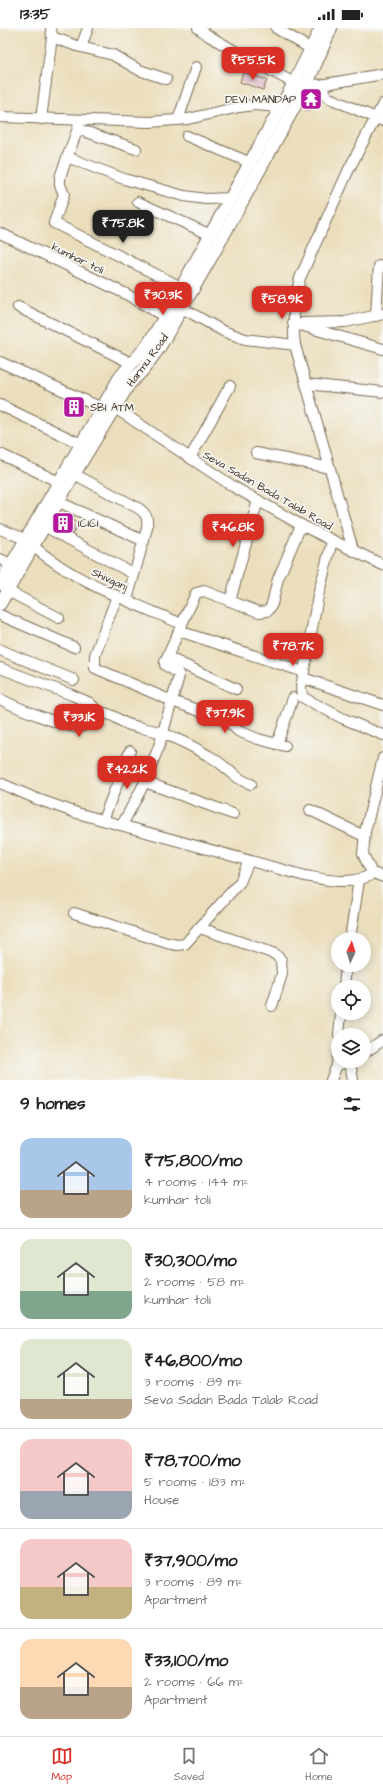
<!DOCTYPE html>
<html lang="en">
<head>
<meta charset="utf-8">
<style>
  body { margin:0; font-family:"Architects Daughter",sans-serif; background:#f6f6f6; color:#222; height:100vh; display:flex; flex-direction:column; font-size:15px; white-space:nowrap }
  * { box-sizing:border-box; margin:0 }
  p { font-size:13px; color:#767676 }
  .icon { flex:none; width:22px; height:22px; fill:none; stroke:currentColor; stroke-width:2; stroke-linecap:round; stroke-linejoin:round }
  .map { position:relative; height:1052px; overflow:hidden }
  .details { display:flex; flex-direction:column; background:#fff; flex:1 }
  .details>* { flex:none }
  .needle { width:26px; rotate:4deg }
  .fabs { position:absolute; left:331px; top:904px; display:grid; gap:8px }
  .fabs a { display:grid; place-items:center; width:40px; height:40px; border-radius:50%; background:#fff; box-shadow:0 2px 10px #0003; font-size:20px }
  .price { position:absolute; translate:-50% -34px; padding:0 9px; border-radius:8px; background:#d93025; color:#fff; font-size:13px; line-height:26px; filter:drop-shadow(0 1px 2px #0008) }
  .price::after { content:''; position:absolute; left:50%; top:24px; width:12px; height:9px; margin-left:-6px; background:inherit; clip-path:polygon(0 0,100% 0,50% 100%) }
  .price.current { background:#222; color:#fff }
  ul { padding:0; list-style:none }
  li { display:flex; align-items:center; gap:12px; height:100px; padding:0 20px }
  li+li { border-top:1px solid #e0e0e0 }
  li span { display:grid; place-items:center; flex:none; width:112px; height:80px; border-radius:12px; color:#555 }
  li>.icon { margin-inline-start:auto }
  span .icon { width:48px; height:48px; fill:#fffc; stroke-width:1 }
  li b { font-size:17px }
  h2 { display:flex; justify-content:space-between; align-items:center; height:48px; padding:0 20px; font-size:17px }
  .status { display:flex; justify-content:space-between; align-items:center; height:28px; padding:0 20px; background:#fff; direction:ltr }
  .status svg { height:11px; fill:currentColor }
  .dock { display:flex; justify-content:space-around; align-items:center; height:56px; border-top:1px solid #e0e0e0; background:#fff; font-size:11px; color:#767676 }
  .dock a { display:grid; justify-items:center; gap:2px }
  .dock .current { color:#d93025 }
  .map>svg:first-child { display:block }
  .building { fill:#d4a3bd }
  .lines { fill:none; stroke-linecap:round; stroke-linejoin:round }
  .minor-casing { stroke:#796955; stroke-width:12 }
  .major-casing { stroke:#796955; stroke-width:14 }
  .minor { stroke:#fff; stroke-width:10 }
  .major { stroke:#fff; stroke-width:12 }
  .labels { text-anchor:middle; stroke-width:3.5; stroke-linejoin:round; paint-order:stroke }
  .poi-label { font-size:11px; fill:#3b2a1e; stroke:#f6f6f2; text-anchor:start }
  .street-label { font-size:11px; fill:#3b2a1e; stroke:#f6f6f2 }
</style>
</head>
<body>
<div class="status"><b>13:35</b><svg viewBox="0 0 49 12"><path d="M0 12V9h3v3zM5 12V6h3v6zM10 12V3h3v9zM15 12V0h3v12zM26 1h20v11H26zM47 4h2v5h-2z"/></svg></div>
<div class="map">
<svg width="383" height="1052" viewBox="0 0 383 1052">
  <rect width="100%" height="100%" fill="#f6f6f2"/>
  <filter id="ink" filterUnits="userSpaceOnUse"><feTurbulence type="fractalNoise" baseFrequency=".025" numOctaves="2"/><feDisplacementMap in="SourceGraphic" scale="8" xChannelSelector="R" yChannelSelector="G"/><feConvolveMatrix kernelMatrix="1 2 1 2 8 2 1 2 1" color-interpolation-filters="sRGB"/></filter>
  <filter id="wash" filterUnits="userSpaceOnUse"><feTurbulence type="fractalNoise" baseFrequency=".012" numOctaves="4" result="noise"/><feDisplacementMap in="SourceGraphic" scale="16" xChannelSelector="R" yChannelSelector="G"/><feGaussianBlur stdDeviation="0.9" result="paint"/><feColorMatrix in="noise" values="0 0 0 0 0 0 0 0 0 0 0 0 0 0 0 0 0 1.4 0 .05"/><feComposite in="paint" operator="in"/></filter>
  <g filter="url(#wash)">
    <rect width="100%" height="100%" fill="#ebdebc"/>
    <g id="blocks">
      <g class="building">
        <polygon points="243,44 267,52 263,62 240,54"/>
        <polygon points="312,63 316,64 319,68 310,82 304,78"/>
        <polygon points="60,486 79,496 73,506 54,496"/>
      </g>
    </g>
  </g>
  <g filter="url(#ink)">
    <use href="#blocks" fill-opacity="0" stroke="#796955" stroke-width="1"/>
    <g class="lines">
      <g class="minor-casing">
        <g id="minor">
          <polyline points="198,0 209,8 240,26 294,55 320,57 383,46"/>
          <polyline points="276,0 311,21"/>
          <polyline points="52,9 77,18 113,27 139,42 166,51"/>
          <polyline points="81,19 88,0"/>
          <polyline points="320,57 327,69 383,93"/>
          <polyline points="0,89 150,94 188,91 239,79 255,77 280,79"/>
          <polyline points="41,91 52,9 51,0"/>
          <polyline points="81,92 60,149 60,157 64,166 54,195 181,259"/>
          <polyline points="178,92 196,39"/>
          <polyline points="78,101 136,121"/>
          <polyline points="187,108 251,135"/>
          <polyline points="67,129 124,151 184,168 206,171 231,170"/>
          <polyline points="138,174 211,207"/>
          <polyline points="0,205 126,266 165,289"/>
          <polyline points="18,279 131,335"/>
          <polyline points="182,280 223,303 245,311 295,317"/>
          <polyline points="376,288 379,238"/>
          <polyline points="293,295 383,321"/>
          <polyline points="303,295 345,294 383,286"/>
          <polyline points="0,334 102,380"/>
          <polyline points="306,356 383,364"/>
          <polyline points="109,376 234,459 301,497 383,537"/>
          <polyline points="0,377 81,416"/>
          <polyline points="256,425 330,440"/>
          <polyline points="0,426 59,454"/>
          <polyline points="190,430 230,358"/>
          <path d="M74 446 138 480C147 486 148 490 147 500L127 572"/>
          <polyline points="59,474 144,513"/>
          <polyline points="44,498 134,546"/>
          <polyline points="0,501 25,511"/>
          <polyline points="332,513 318,568 301,659 302,669 342,690 383,707"/>
          <path d="M33 518C76 555 131 574 182 596"/>
          <path d="M353 522 295 317C292 294 294 273 300 250L349 141 383 76"/>
          <polyline points="0,531 11,536"/>
          <polyline points="8,563 59,590"/>
          <polyline points="117,568 95,627 95,640 172,673 228,693 238,703 258,711 285,718"/>
          <polyline points="230,573 258,472"/>
          <polyline points="0,587 74,619"/>
          <polyline points="179,603 304,644"/>
          <polyline points="0,622 74,652"/>
          <polyline points="167,629 236,661"/>
          <polyline points="0,640 72,667 90,675 99,685"/>
          <polyline points="303,650 383,677"/>
          <path d="M0 671C13 678 68 701 80 699 92 697 91 679 108 686 115 688 120 693 127 696 138 700 151 701 162 705 178 711 194 719 209 728 225 736 234 751 251 756"/>
          <polyline points="277,716 293,670"/>
          <polyline points="145,754 233,786"/>
          <path d="M0 755 37 771 77 785 305 848C328 852 347 857 369 848"/>
          <polyline points="310,782 364,808"/>
          <polyline points="103,792 130,723"/>
          <polyline points="122,797 145,754 159,718 179,648 178,645 165,637 165,634 196,565 204,563 259,584 268,583 272,576 278,551 301,497"/>
          <polyline points="370,841 363,826 365,804 383,730"/>
          <polyline points="376,846 383,849"/>
          <polyline points="74,885 167,915 177,917 185,916 240,854 249,833"/>
          <polyline points="200,900 275,926 281,932 282,946 272,978"/>
          <polyline points="350,911 359,852"/>
          <polyline points="344,959 346,937"/>
          <polyline points="339,1007 341,985"/>
          <polyline points="364,1025 383,1012"/>
          <polyline points="350,1034 353,1052"/>
          <polyline points="337,1037 338,1025"/>
          <polyline points="331,1052 337,1037 352,1033"/>
        </g>
      </g>
      <g class="major-casing">
        <g id="major">
          <polyline points="0,556 120,349 147,318 165,289 294,55 321,0"/>
          <polyline points="0,576 74,446 129,356 142,343 159,320 217,219 307,56 331,0"/>
        </g>
      </g>
      <use href="#minor" class="minor"/>
      <use href="#major" class="major"/>
    </g>
  </g>
  <defs>
    <g id="temple-square" transform="scale(1.15)"><rect x="-9" y="-9" width="18" height="18" rx="4" fill="#b5179e" stroke="#f6f6f2"/><path d="M0-6L5-2H3V0L6.5 2.5H4V6H1.5V3h-3V6H-4V2.5H-6.5L-3 0V-2H-5Z" fill="#fff"/></g>
    <g id="building-square" transform="scale(1.15)"><rect x="-9" y="-9" width="18" height="18" rx="4" fill="#b5179e" stroke="#f6f6f2"/><path d="M-4-6H4V6H1V3H-1V6H-4ZM-2.5-4.3h1.7v1.8h-1.7ZM.8-4.3h1.7v1.8H.8ZM-2.5-1h1.7V.8h-1.7ZM.8-1h1.7V.8H.8Z" fill="#fff"/></g>
  </defs>
  <g fill-rule="evenodd">
    <use href="#temple-square" x="311" y="71"/>
    <use href="#building-square" x="74" y="379"/>
    <use href="#building-square" x="63" y="495"/>
  </g>
  <g class="labels">
    <g class="poi-label">
      <text x="296" y="75" text-anchor="end">DEVI MANDAP</text>
      <text x="90" y="383">SBI ATM</text>
      <text x="78" y="499">ICICI</text>
    </g>
    <g class="street-label">
      <text transform="translate(78 230) rotate(26)" y="4">kumhar toli</text>
      <text transform="translate(147 332) rotate(-54)" y="4">Harmu Road</text>
      <text transform="translate(268 462) rotate(30)" y="4">Seva Sadan Bada Talab Road</text>
      <text transform="translate(110 551) rotate(25)" y="4">Shivganj</text>
    </g>
  </g>
</svg>
<div class="fabs">
<a><svg class="needle" viewBox="-14 -14 28 28"><path d="M0-13l5 13h-10z" fill="#e53935"/><path d="M0 13l5-13h-10z" fill="#767676"/></svg></a>
<a><svg class="icon" aria-label="locate" viewBox="0 0 24 24"><circle cx="12" cy="12" r="6"/><path d="M12 2v4M12 18v4M2 12h4M18 12h4"/></svg></a>
<a><svg class="icon" aria-label="layers" viewBox="0 0 24 24"><path d="M12 4l9 5-9 5-9-5zM3 14l9 5 9-5"/></svg></a>
</div>
<b class="price" style="left:253px;top:53px">₹55.5K</b>
<b class="price current" style="left:123px;top:216px">₹75.8K</b>
<b class="price" style="left:163px;top:288px">₹30.3K</b>
<b class="price" style="left:282px;top:292px">₹58.9K</b>
<b class="price" style="left:233px;top:520px">₹46.8K</b>
<b class="price" style="left:293px;top:639px">₹78.7K</b>
<b class="price" style="left:225px;top:706px">₹37.9K</b>
<b class="price" style="left:79px;top:710px">₹33.1K</b>
<b class="price" style="left:127px;top:762px">₹42.2K</b>
</div>
<section class="details">
<h2>9 homes<svg class="icon" aria-label="filters" viewBox="0 0 24 24"><path d="M4 7h16M4 17h16"/><circle cx="9" cy="7" r="2"/><circle cx="15" cy="17" r="2"/></svg></h2>
<ul>
<li><span style="background:linear-gradient(#a9c7e8 65%,#b9a48a 0)"><svg class="icon" aria-label="home" viewBox="0 0 24 24"><path d="M3 11l9-7 9 7M6 9v11h12V9"/></svg></span><div><b>₹75,800/mo</b><p>4 rooms · 144 m²</p><p>kumhar toli</p></div></li>
<li><span style="background:linear-gradient(#dfe7d0 65%,#7fa58c 0)"><svg class="icon" aria-label="home" viewBox="0 0 24 24"><path d="M3 11l9-7 9 7M6 9v11h12V9"/></svg></span><div><b>₹30,300/mo</b><p>2 rooms · 58 m²</p><p>kumhar toli</p></div></li>
<li><span style="background:linear-gradient(#dfe7d0 75%,#b9a48a 0)"><svg class="icon" aria-label="home" viewBox="0 0 24 24"><path d="M3 11l9-7 9 7M6 9v11h12V9"/></svg></span><div><b>₹46,800/mo</b><p>3 rooms · 89 m²</p><p>Seva Sadan Bada Talab Road</p></div></li>
<li><span style="background:linear-gradient(#f6c9c9 65%,#9aa5b1 0)"><svg class="icon" aria-label="home" viewBox="0 0 24 24"><path d="M3 11l9-7 9 7M6 9v11h12V9"/></svg></span><div><b>₹78,700/mo</b><p>5 rooms · 183 m²</p><p>House</p></div></li>
<li><span style="background:linear-gradient(#f6c9c9 60%,#c2b280 0)"><svg class="icon" aria-label="home" viewBox="0 0 24 24"><path d="M3 11l9-7 9 7M6 9v11h12V9"/></svg></span><div><b>₹37,900/mo</b><p>3 rooms · 89 m²</p><p>Apartment</p></div></li>
<li><span style="background:linear-gradient(#ffd9b3 60%,#b9a48a 0)"><svg class="icon" aria-label="home" viewBox="0 0 24 24"><path d="M3 11l9-7 9 7M6 9v11h12V9"/></svg></span><div><b>₹33,100/mo</b><p>2 rooms · 66 m²</p><p>Apartment</p></div></li>
</ul>
</section>
<nav class="dock">
<a class="current"><svg class="icon" aria-label="map" viewBox="0 0 24 24"><path d="M3 6l6-2 6 2 6-2v14l-6 2-6-2-6 2zM9 4v14M15 6v14"/></svg>Map</a>
<a><svg class="icon" aria-label="saved" viewBox="0 0 24 24"><path d="M7 4h10v16l-5-4-5 4z"/></svg>Saved</a>
<a><svg class="icon" aria-label="home" viewBox="0 0 24 24"><path d="M3 11l9-7 9 7M6 9v11h12V9"/></svg>Home</a>
</nav>
</body>
</html>
